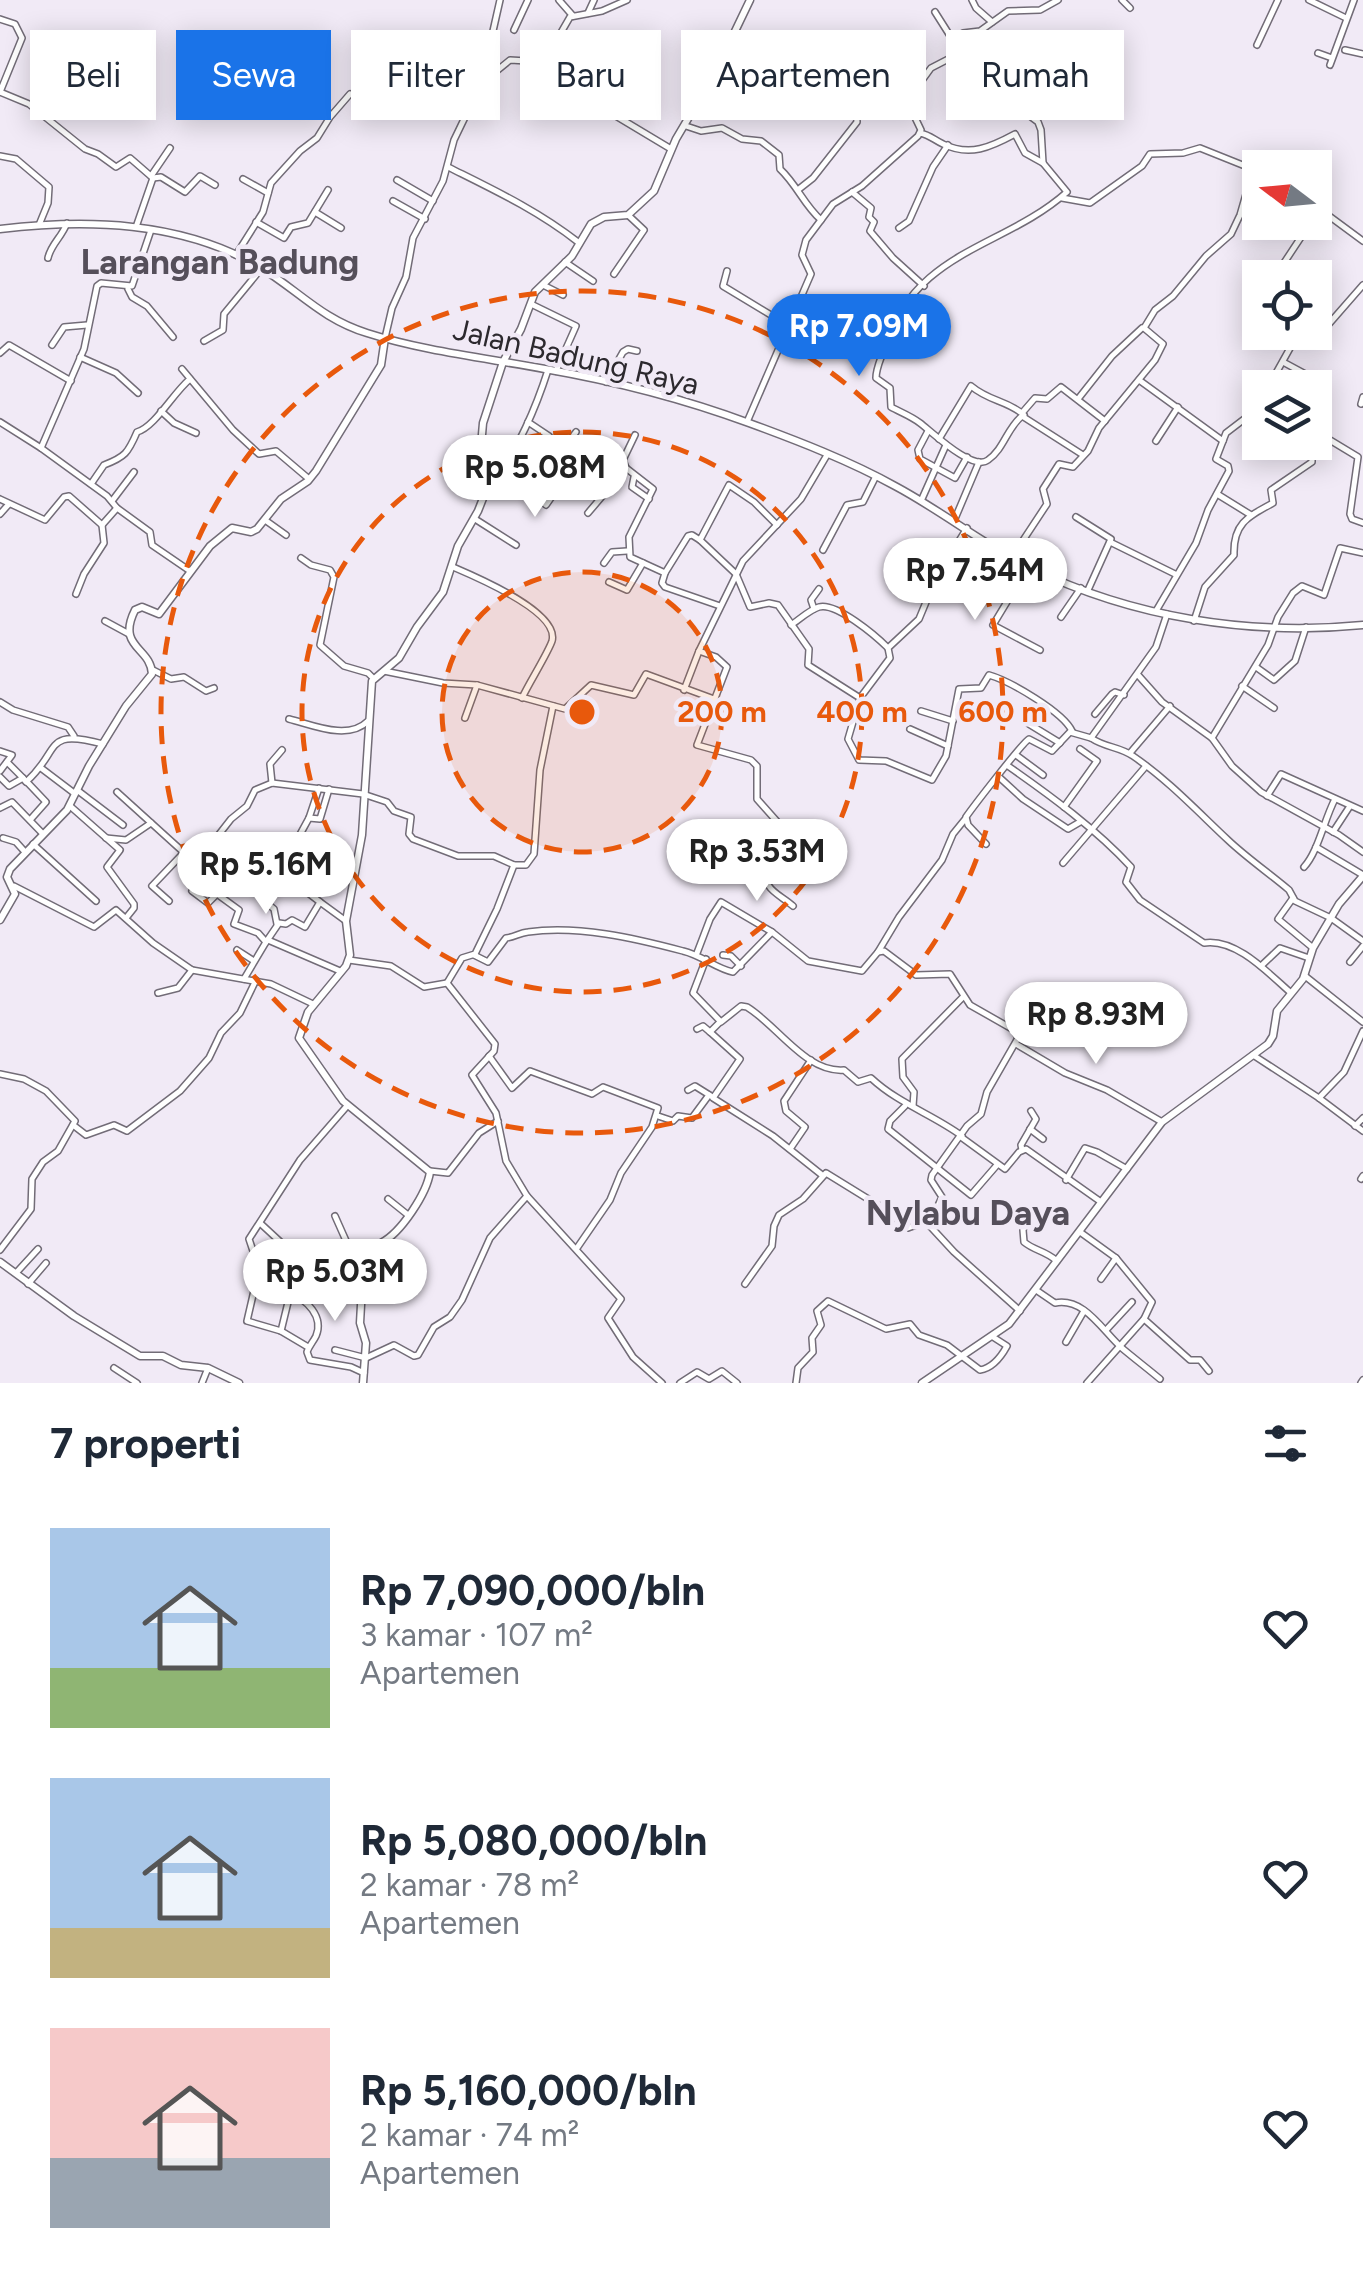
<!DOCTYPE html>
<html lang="id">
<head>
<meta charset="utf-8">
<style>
  body { margin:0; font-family:Figtree,sans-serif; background:#f2f2f3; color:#1f2937; height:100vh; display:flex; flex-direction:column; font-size:38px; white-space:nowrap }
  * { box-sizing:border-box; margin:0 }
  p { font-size:32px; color:#747a83 }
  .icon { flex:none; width:55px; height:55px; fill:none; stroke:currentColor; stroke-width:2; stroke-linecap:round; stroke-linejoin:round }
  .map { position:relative; height:1383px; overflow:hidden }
  .sheet { display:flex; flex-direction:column; background:#fff; flex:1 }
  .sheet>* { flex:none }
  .top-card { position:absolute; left:30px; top:30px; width:1305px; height:90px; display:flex; gap:20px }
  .needle { width:65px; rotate:286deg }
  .controls { position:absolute; left:1242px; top:150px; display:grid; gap:20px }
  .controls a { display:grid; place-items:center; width:90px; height:90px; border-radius:0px; background:#fff; box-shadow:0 5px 25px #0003; font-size:50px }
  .price { position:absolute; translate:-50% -85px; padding:0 22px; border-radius:35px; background:#fff; color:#222; font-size:32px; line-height:65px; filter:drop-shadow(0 2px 5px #0008) }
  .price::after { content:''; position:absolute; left:50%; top:60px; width:30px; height:22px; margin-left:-15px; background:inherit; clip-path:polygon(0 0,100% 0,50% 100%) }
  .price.active { background:#1a73e8; color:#fff }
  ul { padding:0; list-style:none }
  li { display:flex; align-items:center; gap:30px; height:250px; padding:0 50px }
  li span { display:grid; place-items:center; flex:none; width:280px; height:200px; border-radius:0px; color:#555 }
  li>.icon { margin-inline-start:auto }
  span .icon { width:120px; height:120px; fill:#fffc; stroke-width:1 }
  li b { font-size:42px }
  h2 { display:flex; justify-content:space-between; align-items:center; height:120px; padding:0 50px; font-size:42px }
  .chip { padding:0 35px; border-radius:0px; background:#fff; box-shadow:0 5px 25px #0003; font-size:35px; line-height:90px }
  .chip.active { background:#1a73e8; color:#fff }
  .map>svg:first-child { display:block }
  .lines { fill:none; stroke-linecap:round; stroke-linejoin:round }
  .minor-casing { stroke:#726c77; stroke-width:8 }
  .tertiary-casing { stroke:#726c77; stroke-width:9 }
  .secondary-casing { stroke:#726c77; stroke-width:9 }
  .minor { stroke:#fff; stroke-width:5 }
  .tertiary { stroke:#fff; stroke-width:6 }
  .secondary { stroke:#fff; stroke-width:6 }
  .ring { fill:none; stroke:#e8590c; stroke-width:5; stroke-dasharray:18 12 }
  .labels { text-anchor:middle; stroke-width:9; stroke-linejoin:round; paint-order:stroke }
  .street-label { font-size:30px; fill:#2c292e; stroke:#f1eaf6 }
  .quarter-label { font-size:35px; font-weight:bold; fill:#554f5a; stroke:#f1eaf6 }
  .centre { fill:#e8590c; stroke:#f1eaf6; stroke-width:5 }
  .ring-label { font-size:30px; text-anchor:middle; font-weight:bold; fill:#e8590c; stroke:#f1eaf6; stroke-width:9; stroke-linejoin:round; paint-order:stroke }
</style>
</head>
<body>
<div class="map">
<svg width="1363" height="1383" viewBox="0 0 1363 1383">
  <rect width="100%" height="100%" fill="#f1eaf6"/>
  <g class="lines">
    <g class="minor-casing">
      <g id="minor">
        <polyline points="559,0 573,16"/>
        <polyline points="972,0 976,8 992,22"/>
        <polyline points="1122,0 1130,8"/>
        <polyline points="1309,0 1346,18"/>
        <path d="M935 12 978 80 994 95 1011 102 1038 122 1041 130 1043 163 1067 192C1003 249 915 249 884 349 881 359 876 368 876 378L890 388 891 407C900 412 911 416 920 423 932 432 973 472 988 460 1004 449 1007 428 1022 416L1083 455"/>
        <polyline points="588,13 594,0"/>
        <polyline points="0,19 15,24 22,38 0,92"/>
        <polyline points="514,30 528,0"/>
        <polyline points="956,41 963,33 980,31 1008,11 1040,10 1058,0"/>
        <polyline points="1257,45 1278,0"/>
        <polyline points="1345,50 1363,54"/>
        <polyline points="1318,53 1332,58"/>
        <polyline points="544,62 601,107 671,149"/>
        <polyline points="1330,65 1354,0"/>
        <polyline points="421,69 445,88 472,103"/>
        <polyline points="888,71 909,102"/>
        <polyline points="483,82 510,60 544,62 570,17 602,11 627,0"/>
        <polyline points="858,88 888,103 902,90"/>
        <polyline points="0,92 29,104 85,149 98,154 116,167 130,158 153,178 136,227"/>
        <path d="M686 126 701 131 722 128 742 139 761 141 779 155 780 169C797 185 804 205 821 220"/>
        <path d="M920 133C930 135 934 140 943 144 970 157 991 147 1015 134L1025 153 1043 163"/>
        <polyline points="0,156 16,159 49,187 48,203 39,225"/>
        <path d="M448 167C494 190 537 210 578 242"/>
        <polyline points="151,176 170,148"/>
        <polyline points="153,178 161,177 185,192 200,176 215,185"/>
        <polyline points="243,179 268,193"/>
        <polyline points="397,180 433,201"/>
        <polyline points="799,189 813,178 857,122 856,106 863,93"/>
        <polyline points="852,192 871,208 869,217 874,222 870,231 893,258 924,286"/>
        <polyline points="1062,198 1090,203 1142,166 1150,154 1183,153 1200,148 1260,172"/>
        <polyline points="1315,200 1321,210 1363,241"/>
        <polyline points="393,201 425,219"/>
        <polyline points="315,212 341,228"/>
        <polyline points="256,222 284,238 291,227 308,223 328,190"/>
        <polyline points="899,228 909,221 933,167 948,145"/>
        <polyline points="151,230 132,286 101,283 97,286 84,349 41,448 107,496 117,508 150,532 152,545 190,571"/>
        <polyline points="236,255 263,212 271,183 300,151 317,138 330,117 350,94"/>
        <path d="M48 258C51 244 62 237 67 223"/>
        <polyline points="565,262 593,281"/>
        <polyline points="727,271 723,286 789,326"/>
        <polyline points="614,274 644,230 628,215"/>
        <polyline points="1274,278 1311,222"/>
        <polyline points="543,285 563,295"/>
        <polyline points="128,289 132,297 147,306 173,337"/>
        <polyline points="531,304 576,326 556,371"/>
        <polyline points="1315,324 1328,325 1363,285"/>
        <polyline points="385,338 392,308 406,277 413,238 443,181 454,140 481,84 500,0"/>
        <polyline points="204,341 223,330 224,314 261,269"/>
        <polyline points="52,345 64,327 87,325"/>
        <polyline points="0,353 9,345 71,381"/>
        <polyline points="80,357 116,373 138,393"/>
        <polyline points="1283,362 1309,376"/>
        <polyline points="182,369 233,430 259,454 276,451 309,479"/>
        <polyline points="1139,380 1223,441"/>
        <polyline points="606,382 623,352 628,349 637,351"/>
        <polyline points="1273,388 1275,375 1299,332"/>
        <polyline points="1078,399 1112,356 1142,328"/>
        <polyline points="1361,404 1363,397"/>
        <polyline points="161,411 174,423 196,433"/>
        <polyline points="1022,413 1035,398 1047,399 1061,387 1105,421"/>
        <polyline points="0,422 41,448"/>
        <polyline points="528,422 549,436 547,441"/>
        <polyline points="747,422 811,274 802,255 806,240 833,204 862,186 918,136 921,130 909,105 910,97 931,68 960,53"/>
        <polyline points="928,431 918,450 920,459 955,478 967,457"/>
        <polyline points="1315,431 1358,457 1350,514 1352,519 1363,523"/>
        <path d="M939 439 971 386C990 402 1007 400 1024 415"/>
        <polyline points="1156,441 1178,407"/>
        <polyline points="1268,454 1277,442"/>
        <polyline points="547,457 557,439 569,441 576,432"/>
        <polyline points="626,468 623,460 635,435"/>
        <polyline points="498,474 529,491 546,505 553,495 547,487"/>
        <path d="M491 475C515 464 540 395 548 370"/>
        <polyline points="634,477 632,487 649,499"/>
        <path d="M91 484 104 465C125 457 128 453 137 432 155 427 173 393 190 379"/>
        <polyline points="522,486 535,466 547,457 585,484 598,498"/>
        <polyline points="1217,494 1251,515"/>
        <polyline points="0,499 45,520 64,497 69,496 102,525 117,508"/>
        <polyline points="112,501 134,472"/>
        <polyline points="921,501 946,445"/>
        <polyline points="588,513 626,468 653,489 629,537 630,557 665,573 662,583 665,587 720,606"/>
        <polyline points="0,514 9,504"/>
        <polyline points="1076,517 1111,539 1088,590"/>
        <polyline points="475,519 516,545"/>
        <polyline points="265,520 286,535"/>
        <polyline points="954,521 979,462"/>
        <path d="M967 528 936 578 919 619 888 648 890 658 860 698 848 739 859 760 886 761 932 780 946 756 959 689 981 688 989 675C1010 681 1063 712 1072 731"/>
        <polyline points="700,540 736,574 750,607 769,603 778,605 809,649 808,665 860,698"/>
        <polyline points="1110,542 1175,574"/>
        <polyline points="823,550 847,505 863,502 876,476"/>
        <polyline points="1012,557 1047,504 1043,489 1059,464 1073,467 1088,451 1099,428 1155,360 1163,344 1144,328 1155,310 1173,296 1206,256 1231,234 1240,215 1253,170"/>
        <polyline points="301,558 311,565 330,570 334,577 320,645 344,666 368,673 373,678"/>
        <polyline points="604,563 612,552 627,551"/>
        <path d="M453 567C474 576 560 612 552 641 548 653 529 683 522 698"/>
        <polyline points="1028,567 993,625 1040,650"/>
        <polyline points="665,573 688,536 692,535 700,540 729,485 754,502 777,525"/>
        <polyline points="609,582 627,590 643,563"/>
        <polyline points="76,594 84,574 104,543 102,525"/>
        <polyline points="814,609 811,600 819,589"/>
        <polyline points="1156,611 1196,543 1208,510 1229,471 1228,466 1216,459 1226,433 1260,407"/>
        <polyline points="1061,617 1081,588"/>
        <polyline points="105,621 129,634"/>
        <path d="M1194 621 1205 587 1234 555C1233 524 1247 517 1273 503L1271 490 1312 462V451L1324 437"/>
        <path d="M791 625C799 620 809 610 819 607 836 602 876 636 888 648"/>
        <polyline points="1256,667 1274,680 1295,661 1306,627"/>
        <polyline points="153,670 171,679 184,677 206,691 214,688"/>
        <polyline points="384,671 443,683 477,685 565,709 591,685 634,695 646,674 714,699"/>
        <polyline points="1138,675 1162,702 1212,738 1232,766 1261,792 1339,835 1363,852"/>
        <polyline points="1242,686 1274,708"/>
        <polyline points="684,690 699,651"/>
        <polyline points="0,702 13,710 68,727 74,736"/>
        <polyline points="921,711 953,721"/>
        <polyline points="1095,714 1112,694 1115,692 1124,695"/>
        <polyline points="465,718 477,685"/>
        <path d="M289 719C313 725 348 741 368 721"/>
        <polyline points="1029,724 1060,743"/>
        <polyline points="910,729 948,746"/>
        <path d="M1091 738C1106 748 1118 746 1133 756 1168 780 1197 811 1228 840 1247 858 1269 873 1289 890L1295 901 1331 918 1363 941"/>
        <polyline points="1212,738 1268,645 1278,617 1293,593 1302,586 1324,595 1340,548 1363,553"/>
        <polyline points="0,751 12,755 0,771"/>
        <polyline points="1130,753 1170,706"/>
        <polyline points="1016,755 1043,775"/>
        <polyline points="7,762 23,778"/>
        <path d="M1008 766C1051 796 1096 829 1131 867L1126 882 1140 900 1204 943C1236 938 1268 973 1291 993"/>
        <polyline points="41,768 74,793"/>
        <path d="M0 777 9 786 23 778 26 782C62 750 42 728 103 744"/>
        <polyline points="999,777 1023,799 1068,829 1080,822"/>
        <polyline points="27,782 46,802 30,820"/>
        <polyline points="272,783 270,764 282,750"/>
        <polyline points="319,788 309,818 291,851 302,868 299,886 320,902"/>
        <polyline points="77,790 123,825"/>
        <polyline points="117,792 191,859 186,867 192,870 195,864 191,859"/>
        <polyline points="1267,796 1281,774 1363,811"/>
        <polyline points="70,806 120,850 107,867 134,904 134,908 126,918"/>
        <polyline points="1064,807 1097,761 1080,749"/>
        <polyline points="0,808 12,802 43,834"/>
        <polyline points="309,818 320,819 329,789"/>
        <polyline points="1333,832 1350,806"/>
        <polyline points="3,838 16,842 25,852"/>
        <polyline points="106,838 126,840 151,823"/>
        <polyline points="33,844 96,901"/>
        <path d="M986 844 968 825 966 817C973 807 1023 742 1029 739L1052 751 1070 732 1091 738 1156 647 1167 614"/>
        <polyline points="1316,847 1363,875"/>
        <polyline points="204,852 203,867 221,884 217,894 239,910 234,924 258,933 266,942 244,979"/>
        <polyline points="1063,863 1146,766"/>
        <path d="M1304 867C1318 852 1324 820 1335 799"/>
        <polyline points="14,886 94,927 116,910 153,943 192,970 271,984 313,1004"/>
        <polyline points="192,891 208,903 217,894"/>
        <polyline points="1293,898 1278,919 1313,948"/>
        <polyline points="263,900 274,909 277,924"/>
        <polyline points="169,901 152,886 192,844 206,851 231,819 247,806 255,790 272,783 363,794 387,802 394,811 411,817 409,834 413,839 458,856 494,856 514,865"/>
        <path d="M793 906C778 893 760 889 768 866L761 854 781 826 757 799V766L751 760 697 745 727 667 716 657 699 651 743 561 801 499 827 455"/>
        <polyline points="268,940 340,971"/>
        <polyline points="266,942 279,923 286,924 292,920 305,927 320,902 346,921"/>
        <polyline points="237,950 254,961"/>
        <polyline points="878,952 899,917 942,860 953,834 966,818"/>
        <polyline points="697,953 710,919 721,902 772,932"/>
        <path d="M474 955 488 962 506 938C515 937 519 933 528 932 578 925 634 938 683 951 701 955 717 969 733 972L772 932 808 961 862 971 878 952 884 951 916 975 950 974 970 1005 1014 1030 1018 1038 987 1092 981 1114 967 1126 932 1175 931 1180 942 1197 929 1225 954 1252 1020 1311"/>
        <polyline points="723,955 731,956 741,966"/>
        <path d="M706 959 693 993 721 1022 741 1006 747 1007C778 1026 806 1073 844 1070L858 1082 871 1078C899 1104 932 1114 962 1136"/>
        <polyline points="349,960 391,966 424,987 447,983 495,1044 494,1051 472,1075 496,1113 506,1161 527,1196 621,1299 608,1318 633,1357 662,1383"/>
        <polyline points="1350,962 1363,946"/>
        <polyline points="1261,966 1280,948 1309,958"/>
        <polyline points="1305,976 1363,1022"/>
        <polyline points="447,983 462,958 475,954 497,909 514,865 526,865 534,854 540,770 553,706"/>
        <polyline points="158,993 178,988 192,970"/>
        <polyline points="720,1022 710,1032 740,1059 713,1098 773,1136 822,1175"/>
        <polyline points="697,1029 703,1026 710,1032"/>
        <polyline points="1016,1044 1065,1073 1107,1090 1162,1122"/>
        <polyline points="1253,1055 1319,1098 1363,1131"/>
        <polyline points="489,1056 512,1088 530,1071 592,1094 603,1087 658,1108 652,1127 621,1173 610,1200 577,1248"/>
        <polyline points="0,1074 24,1079 46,1091 75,1121 58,1151 43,1162 32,1179 31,1209 0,1250"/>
        <polyline points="688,1090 695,1086 711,1096"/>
        <polyline points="1319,1098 1344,1072 1363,1031"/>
        <polyline points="905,1106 890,1121 888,1129 971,1195 997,1165"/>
        <polyline points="913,1106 914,1092 903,1077 902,1059 963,997"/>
        <polyline points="658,1116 673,1121 678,1116 692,1118 709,1095"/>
        <polyline points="73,1125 86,1135 114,1125 127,1131 180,1091 209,1058 221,1033 240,1013 256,980"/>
        <polyline points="1355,1126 1363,1118"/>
        <polyline points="1030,1129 1043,1139"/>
        <polyline points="961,1137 1005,1169 1019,1152 1026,1149 1101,1202"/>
        <polyline points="790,1149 805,1127 786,1111 784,1101 811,1060"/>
        <polyline points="1022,1150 1021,1145 1036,1119 1031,1111"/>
        <polyline points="430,1171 448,1173 479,1133 498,1121"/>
        <polyline points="1361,1179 1363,1176"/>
        <polyline points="1066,1180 1085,1148 1097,1152 1127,1169"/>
        <polyline points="388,1199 408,1215"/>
        <polyline points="335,1216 351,1252"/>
        <path d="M1027 1221 1023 1230 1024 1242C1035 1251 1044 1250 1057 1261"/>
        <polyline points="260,1223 287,1248"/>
        <polyline points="1080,1232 1116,1258 1152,1302 1144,1319 1087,1383"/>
        <polyline points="260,1270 290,1294 281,1331"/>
        <polyline points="16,1273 38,1249"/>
        <polyline points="1101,1279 1116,1258"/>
        <polyline points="28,1284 46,1263"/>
        <polyline points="745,1284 772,1246 774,1226 779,1215 803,1199 826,1173 886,1210 908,1228 930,1220"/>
        <path d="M1036 1290 1055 1303C1085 1297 1103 1332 1123 1349 1135 1359 1148 1369 1160 1379"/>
        <path d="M290 1294C307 1299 324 1317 316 1336 313 1342 309 1346 307 1352L310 1360 351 1367 364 1373"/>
        <polyline points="1144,1319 1190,1360 1200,1360 1209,1371"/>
        <polyline points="1107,1329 1132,1302"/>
        <polyline points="1066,1342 1084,1311"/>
        <polyline points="308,1347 281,1331 247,1321 259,1269 249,1239 300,1160 347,1106"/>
        <polyline points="335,1350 366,1358 394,1345 414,1356 418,1355 434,1327 450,1317 462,1300 490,1238 527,1196"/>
        <polyline points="114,1368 137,1383"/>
        <polyline points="202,1383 208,1368"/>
        <polyline points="680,1383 697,1372 709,1379 722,1371 737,1383"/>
        <path d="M796 1383 798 1368 813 1352 812 1338 821 1325 817 1311 828 1301 886 1329 910 1324 919 1335 947 1345 980 1370C993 1368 1001 1357 1007 1346L993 1337"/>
        <polyline points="1361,1383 1363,1380"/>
      </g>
    </g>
    <g class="tertiary-casing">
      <g id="tertiary">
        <path d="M0 920 15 894 7 877 10 869 67 810 89 766 126 706 152 674C151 647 116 648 135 610L142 607 159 614 210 546 232 528 251 532 257 529 281 499 308 481 316 471 381 365 385 338"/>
        <polyline points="0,1262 74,1316 140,1356 163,1356 181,1365 208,1368 239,1383"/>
        <path d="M363 1383 366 1343 360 1323 362 1287 351 1252C361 1244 369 1247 381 1243 401 1233 427 1193 430 1172L343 1101 299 1038 308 1012 346 966 350 955 346 921 362 835 372 681 399 658 417 627 443 592 458 546 478 511 491 478 481 446 483 423 503 362 521 329 535 292 572 256 591 224 604 217 628 215 654 191 676 139 715 73 750 0"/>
        <polyline points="922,1383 1009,1324 1162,1122 1268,1044 1273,1036 1277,1011 1303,979 1313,948 1339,904 1363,876"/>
      </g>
    </g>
    <g class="secondary-casing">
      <path id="secondary" d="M0 229C87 219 180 221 258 266 297 289 321 319 367 333 423 351 486 358 545 369 614 381 684 399 749 423 798 441 850 461 895 486 942 511 984 545 1031 568 1133 618 1251 636 1363 625"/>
    </g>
    <use href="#minor" class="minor"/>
    <use href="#tertiary" class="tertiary"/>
    <use href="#secondary" class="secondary"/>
  </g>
  <circle cx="582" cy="712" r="140" fill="#e8590c" fill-opacity=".12"/>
  <g class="ring">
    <circle cx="582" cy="712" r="140"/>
    <circle cx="582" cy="712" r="280"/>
    <circle cx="582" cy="712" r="421"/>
  </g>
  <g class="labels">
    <g class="street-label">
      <text transform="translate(576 357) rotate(13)" y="10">Jalan Badung Raya</text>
    </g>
    <g class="quarter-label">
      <text x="220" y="274">Larangan Badung</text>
      <text x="968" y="1225">Nylabu Daya</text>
    </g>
  </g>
  <circle cx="582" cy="712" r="15" class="centre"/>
  <g class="ring-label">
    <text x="722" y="722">200 m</text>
    <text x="862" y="722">400 m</text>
    <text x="1003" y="722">600 m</text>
  </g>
</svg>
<div class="controls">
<a><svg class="needle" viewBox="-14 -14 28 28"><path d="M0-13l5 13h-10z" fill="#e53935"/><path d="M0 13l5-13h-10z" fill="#747a83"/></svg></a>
<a><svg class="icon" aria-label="locate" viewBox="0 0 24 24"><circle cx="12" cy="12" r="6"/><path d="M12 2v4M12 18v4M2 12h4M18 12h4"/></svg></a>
<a><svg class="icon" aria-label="layers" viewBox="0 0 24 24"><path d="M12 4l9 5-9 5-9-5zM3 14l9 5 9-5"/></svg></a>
</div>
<b class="price active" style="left:859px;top:379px">Rp 7.09M</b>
<b class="price" style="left:535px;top:520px">Rp 5.08M</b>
<b class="price" style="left:975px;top:623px">Rp 7.54M</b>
<b class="price" style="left:757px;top:904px">Rp 3.53M</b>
<b class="price" style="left:266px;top:917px">Rp 5.16M</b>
<b class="price" style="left:1096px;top:1067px">Rp 8.93M</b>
<b class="price" style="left:335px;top:1324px">Rp 5.03M</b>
<div class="top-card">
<a class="chip">Beli</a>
<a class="chip active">Sewa</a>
<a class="chip">Filter</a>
<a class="chip">Baru</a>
<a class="chip">Apartemen</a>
<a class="chip">Rumah</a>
</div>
</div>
<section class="sheet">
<h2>7 properti<svg class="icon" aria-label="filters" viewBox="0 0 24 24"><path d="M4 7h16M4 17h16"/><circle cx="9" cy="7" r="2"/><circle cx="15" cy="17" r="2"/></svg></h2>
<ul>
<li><span style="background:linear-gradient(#a9c7e8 70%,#8fb573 0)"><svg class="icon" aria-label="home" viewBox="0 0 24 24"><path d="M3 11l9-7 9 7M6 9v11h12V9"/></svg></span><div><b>Rp 7,090,000/bln</b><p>3 kamar · 107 m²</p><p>Apartemen</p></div><svg class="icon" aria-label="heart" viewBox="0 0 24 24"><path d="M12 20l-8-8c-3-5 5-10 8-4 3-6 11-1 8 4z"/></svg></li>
<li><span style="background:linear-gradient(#a9c7e8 75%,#c2b280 0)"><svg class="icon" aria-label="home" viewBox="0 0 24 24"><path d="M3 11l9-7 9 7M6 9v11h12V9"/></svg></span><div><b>Rp 5,080,000/bln</b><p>2 kamar · 78 m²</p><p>Apartemen</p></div><svg class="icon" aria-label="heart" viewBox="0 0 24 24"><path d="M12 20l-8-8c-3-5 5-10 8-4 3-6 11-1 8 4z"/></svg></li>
<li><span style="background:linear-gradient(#f6c9c9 65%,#9aa5b1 0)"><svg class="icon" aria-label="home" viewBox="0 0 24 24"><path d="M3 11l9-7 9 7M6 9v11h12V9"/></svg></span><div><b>Rp 5,160,000/bln</b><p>2 kamar · 74 m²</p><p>Apartemen</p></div><svg class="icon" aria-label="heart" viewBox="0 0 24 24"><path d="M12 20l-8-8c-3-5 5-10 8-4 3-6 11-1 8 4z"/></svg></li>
</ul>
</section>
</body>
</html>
